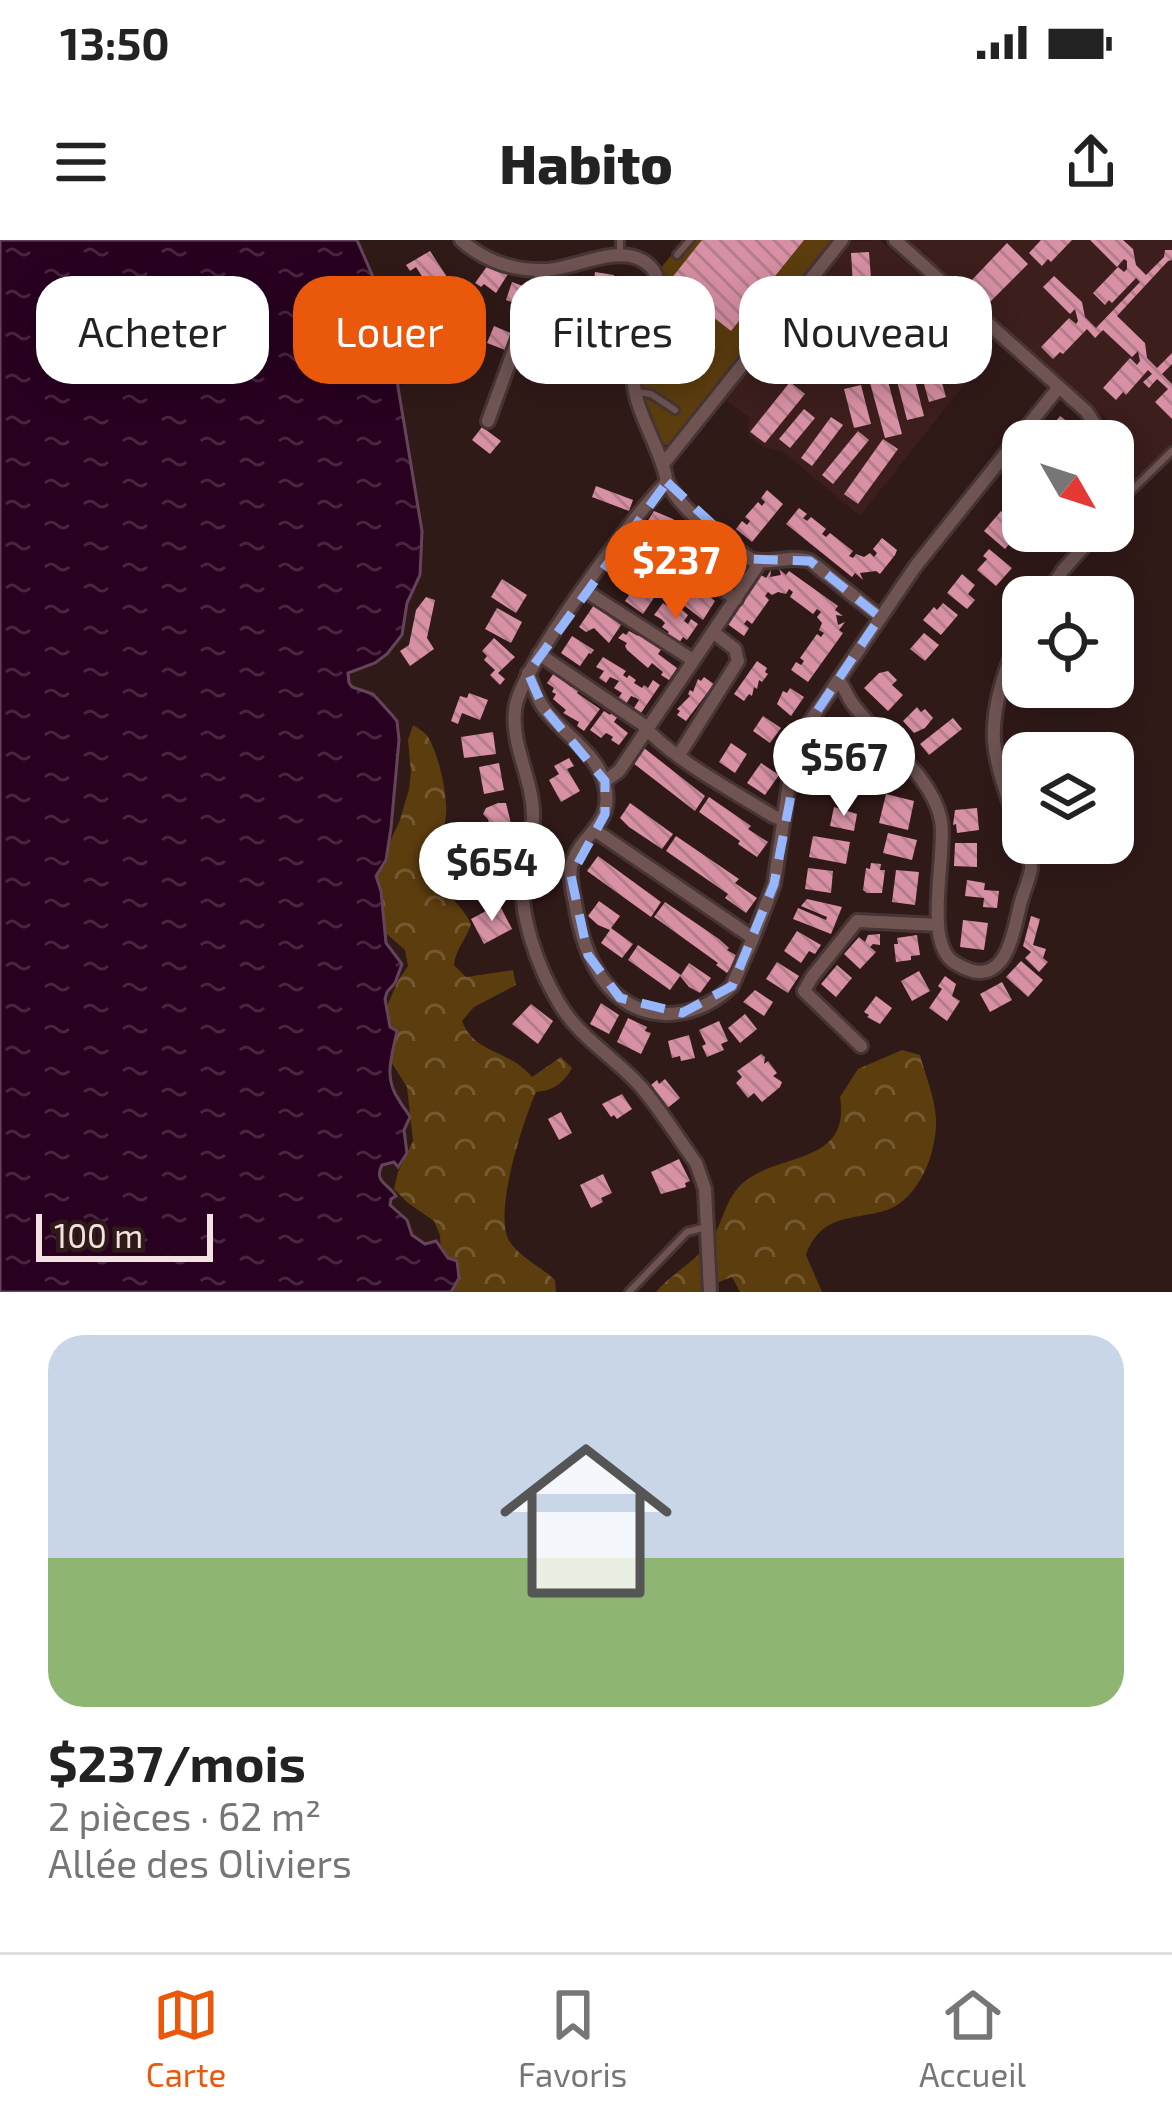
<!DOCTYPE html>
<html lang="fr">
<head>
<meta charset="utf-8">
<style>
  body { margin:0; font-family:"Exo 2",sans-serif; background:#f2f2f2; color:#222; height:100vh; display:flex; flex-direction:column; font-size:45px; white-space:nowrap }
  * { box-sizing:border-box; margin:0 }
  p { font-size:39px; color:#767676 }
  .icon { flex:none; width:66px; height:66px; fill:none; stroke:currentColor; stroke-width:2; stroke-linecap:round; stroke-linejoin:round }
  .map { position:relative; height:1052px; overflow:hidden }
  .sheet { display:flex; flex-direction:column; background:#fff; flex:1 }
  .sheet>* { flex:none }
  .top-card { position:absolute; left:36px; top:36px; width:1101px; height:108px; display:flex; gap:24px }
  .needle { width:78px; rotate:129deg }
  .buttons { position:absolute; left:1002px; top:180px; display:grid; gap:24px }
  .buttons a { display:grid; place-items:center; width:132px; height:132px; border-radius:24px; background:#fff; box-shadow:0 6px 30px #0003; font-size:60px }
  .scale { position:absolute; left:36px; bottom:30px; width:177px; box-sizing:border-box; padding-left:12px; border:6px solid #f3e2e1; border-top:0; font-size:33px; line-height:42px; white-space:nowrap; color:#f3e2e1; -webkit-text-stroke:9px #301a18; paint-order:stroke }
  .price { position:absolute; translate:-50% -102px; padding:0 27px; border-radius:42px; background:#fff; color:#222; font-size:39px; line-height:78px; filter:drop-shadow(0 3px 6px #0008) }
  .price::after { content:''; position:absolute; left:50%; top:72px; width:36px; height:27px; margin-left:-18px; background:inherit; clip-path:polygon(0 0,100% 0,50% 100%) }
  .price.current { background:#ea580c; color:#fff }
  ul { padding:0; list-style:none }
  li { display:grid; align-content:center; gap:24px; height:636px; padding:0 48px }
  li span { display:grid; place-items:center; height:372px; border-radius:36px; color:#555 }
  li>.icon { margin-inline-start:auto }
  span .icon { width:216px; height:216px; fill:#fffc; stroke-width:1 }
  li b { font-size:51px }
  .tag { padding:0 42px; border-radius:36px; background:#fff; box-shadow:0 6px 30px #0003; font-size:42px; line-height:108px }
  .tag.current { background:#ea580c; color:#fff }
  .status { display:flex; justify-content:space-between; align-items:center; height:84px; padding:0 60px; background:#fff; direction:ltr }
  .status svg { height:33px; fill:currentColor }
  header { display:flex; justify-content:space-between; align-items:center; height:156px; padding:0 48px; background:#fff; font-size:54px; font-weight:800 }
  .tab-bar { display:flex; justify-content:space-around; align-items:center; height:168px; border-top:3px solid #e0e0e0; background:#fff; font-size:33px; color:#767676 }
  .tab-bar a { display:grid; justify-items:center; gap:6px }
  .tab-bar .current { color:#ea580c }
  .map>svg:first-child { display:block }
  .built { fill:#3c1e1c }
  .forest { fill:url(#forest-crowns) }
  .park { fill:#5c3d0e }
  .water { fill:url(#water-ripples); stroke:#65445a; stroke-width:3 }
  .building { fill:url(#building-back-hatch) }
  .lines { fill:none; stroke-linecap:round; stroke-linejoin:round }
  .service-casing { stroke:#473535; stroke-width:12 }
  .minor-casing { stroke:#473535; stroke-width:18 }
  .service { stroke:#6f5452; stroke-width:6 }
  .minor { stroke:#6f5452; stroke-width:12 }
  .marked { fill:none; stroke:#96b6fd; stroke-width:9; stroke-dasharray:24 15; stroke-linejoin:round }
</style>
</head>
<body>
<div class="status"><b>13:50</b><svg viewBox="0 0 49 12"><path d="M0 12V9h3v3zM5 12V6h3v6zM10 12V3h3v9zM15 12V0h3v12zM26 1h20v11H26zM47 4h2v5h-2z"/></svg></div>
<header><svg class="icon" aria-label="menu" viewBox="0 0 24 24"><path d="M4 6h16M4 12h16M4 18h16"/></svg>Habito<svg class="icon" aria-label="share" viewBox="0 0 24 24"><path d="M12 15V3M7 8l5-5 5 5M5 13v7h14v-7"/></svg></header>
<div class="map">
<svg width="1172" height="1052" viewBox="0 0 1172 1052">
  <defs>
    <pattern id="forest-crowns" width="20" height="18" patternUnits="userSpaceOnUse" patternTransform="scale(3)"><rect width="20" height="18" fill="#5c3d0e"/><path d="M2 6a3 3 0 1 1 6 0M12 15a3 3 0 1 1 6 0" fill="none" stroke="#745931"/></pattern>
    <pattern id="water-ripples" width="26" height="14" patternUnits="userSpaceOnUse" patternTransform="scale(3)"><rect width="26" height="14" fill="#280020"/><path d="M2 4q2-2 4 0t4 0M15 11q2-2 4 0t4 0" fill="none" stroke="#482540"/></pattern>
    <pattern id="building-back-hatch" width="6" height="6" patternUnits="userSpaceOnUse" patternTransform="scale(3)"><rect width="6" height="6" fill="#d890a4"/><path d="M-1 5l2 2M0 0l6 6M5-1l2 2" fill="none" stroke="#b47d8c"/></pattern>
  </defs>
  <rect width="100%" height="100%" fill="#301a18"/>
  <g class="built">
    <polygon points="880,0 997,103 860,276 782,211 763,207 748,196 749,177 722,158 850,1"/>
    <polygon points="905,0 1172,0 1172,220 1130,258 1121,250 1116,206 1123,201 1119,191 970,54 966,56"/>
  </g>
  <g class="forest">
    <path d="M413 485C419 489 425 492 428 497 439 515 450 561 445 582 441 598 432 611 436 628 440 653 462 663 471 684 466 700 456 708 454 725L466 737 513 730 516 745 474 767 462 781C474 814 509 809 532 837L561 817 572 828C563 844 554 850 536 852 523 881 492 976 510 1002 521 1018 541 1027 555 1040L556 1052H436L441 1012 440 995 434 981 408 963 394 949 398 932 413 901 407 847 390 820 384 773 398 741 408 726 405 710 381 689 375 644 378 628 400 580 409 549 411 532 408 500Z"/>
    <path d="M902 810 920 815C925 835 935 857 936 879 937 907 924 946 900 963 870 985 824 964 806 1015L822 1052H740L732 1037 719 1042 713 1052H656C672 1033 697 1021 711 1000 724 981 725 958 744 942 780 912 851 925 840 857L858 829Z"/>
  </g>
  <polygon class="park" points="684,0 835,0 672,204 665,205 660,202 649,180 640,152 637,125 659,30"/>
  <path class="water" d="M0 0H357L377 46 393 96 398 147 422 291 420 335 407 363 402 395 387 414 375 423 348 433 349 443 352 447 373 454 392 475 397 481 399 500 391 588 386 620 376 636 381 651 386 703 402 724 395 743 387 752 385 759 390 787 397 791C392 816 383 838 399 860 402 866 407 871 410 877L404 890 407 913 398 927 394 922 382 925C373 942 389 944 396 956L391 959 390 965 407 980 412 995 425 1004 436 1001 448 1018 457 1021 459 1038 451 1052H0Z"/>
  <g class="building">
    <polygon points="702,0 804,0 731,91 690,59 686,64 668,50 667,44"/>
    <polygon points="1041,0 1072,0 1051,22 1048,19 1042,26 1029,13"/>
    <polygon points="1090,0 1123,0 1133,9 1136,25 1146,35 1164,17 1165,10 1172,10 1172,20 1168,21 1117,76 1145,103 1147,118 1157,128 1172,113 1172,124 1162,134 1172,144 1172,179 1155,162 1168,149 1157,139 1149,148 1143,142 1152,134 1148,130 1126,155 1123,152 1116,160 1103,148 1130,118 1137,125 1140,121 1138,111 1132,117 1103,90 1095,98 1087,89 1063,114 1060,112 1053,119 1041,107 1069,78 1076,84 1078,81 1075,69 1070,74 1043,47 1054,36 1082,62 1085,77 1096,88 1140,42 1136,38 1112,63 1109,60 1105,65 1093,53 1118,27 1124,32 1127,29 1127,21 1124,19 1117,27"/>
    <polygon points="1007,3 1028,24 990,62 970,42"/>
    <polygon points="430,11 449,40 432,52 416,27 410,31 406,25"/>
    <polygon points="869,12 875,91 856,93 851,13"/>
    <polygon points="488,25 508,34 496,53 484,44 481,47 475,43"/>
    <polygon points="595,32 614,35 611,57 592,54"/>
    <polygon points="550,38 566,45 560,68 542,60"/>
    <polygon points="846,38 849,91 831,92 827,40"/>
    <polygon points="898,38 901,91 883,92 879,40"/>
    <polygon points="512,42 534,50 526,67 506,60"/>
    <polygon points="625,49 645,59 632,82 616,74"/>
    <polygon points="925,59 927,85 909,86 907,60"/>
    <polygon points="540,64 561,74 552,94 531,85"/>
    <polygon points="572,75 587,87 584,91 588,94 581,102 577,99 575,102 560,90"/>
    <polygon points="494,86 515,95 508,111 487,103"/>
    <polygon points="892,101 895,116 864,129 858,105"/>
    <polygon points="600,106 621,110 616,132 596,127"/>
    <polygon points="934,115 946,157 929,162 917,119"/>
    <polygon points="911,125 924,176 907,180 894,129"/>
    <polygon points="886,134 902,194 885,198 869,139"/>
    <polygon points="790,142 805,154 765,203 750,192"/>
    <polygon points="861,145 871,184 854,188 844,149"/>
    <polygon points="804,169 815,178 790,208 779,199"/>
    <polygon points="1060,176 1078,190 1068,201 1057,201 1047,193"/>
    <polygon points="831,177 843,185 812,226 801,218"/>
    <polygon points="482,187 501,201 490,214 472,200"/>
    <polygon points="858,191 869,200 833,244 822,235"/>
    <polygon points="883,199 898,209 858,264 844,254"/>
    <polygon points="1016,241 1023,247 1023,275 1003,258"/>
    <polygon points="596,246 633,260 629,271 592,257"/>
    <polygon points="767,250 783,264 752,302 736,289 742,281 747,285 750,281 745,277 758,262 762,266 765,262 761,258"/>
    <polygon points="799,268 807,274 803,278 807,281 811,277 826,289 822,294 826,297 830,293 853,311 849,316 853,318 856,314 864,317 870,313 874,317 877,313 873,309 882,298 897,310 895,315 880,334 876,331 860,333 863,340 855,333 852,337 786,284"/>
    <polygon points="654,271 673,279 677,282 675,285 690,296 700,297 719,312 716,317 727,324 731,318 742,326 730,344 707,330 711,323 691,310 687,316 645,285"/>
    <polygon points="1001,271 1022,289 1005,309 984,291"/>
    <polygon points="641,299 662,317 650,334 634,325 638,320 634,317 632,320 627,317"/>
    <polygon points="989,309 1012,328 996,346 977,330 987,319 983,316"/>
    <polygon points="670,321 697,338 693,345 700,350 705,344 712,349 708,355 715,361 703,380 681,363 686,356 659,338"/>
    <polygon points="779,329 786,335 789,331 838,366 835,370 843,376 836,375 838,385 845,382 839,390 843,393 808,442 791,430 796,422 801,425 804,421 800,418 817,394 821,397 824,393 819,390 822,383 817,377 821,372 817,369 813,374 801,365 790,357 793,352 789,349 786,354 778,352 772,355 768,352 765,356 769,360 752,384 747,380 744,384 749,388 744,396 726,383 761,335 766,338 771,330 770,337 781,335"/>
    <polygon points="962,334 975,345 968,354 975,360 967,369 947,353"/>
    <polygon points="502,339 527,355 516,373 491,357"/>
    <polygon points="635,346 645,352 649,346 658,352 643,374 625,361"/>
    <polygon points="426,357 435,360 427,398 434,409 410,426 400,411 409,405 416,370"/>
    <polygon points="670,361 678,366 673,373 676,375 681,369 688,375 684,381 688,384 691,379 698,384 687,400 683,397 679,403 667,394 669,392 662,387 665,383 661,379 654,375 663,363 667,366"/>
    <polygon points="943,363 958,375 941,395 923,380 934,367 937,370"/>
    <polygon points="594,365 621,385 609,403 594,388 586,392 579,387"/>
    <polygon points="497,368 522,382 511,403 485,389"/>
    <polygon points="629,391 638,396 641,391 663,407 658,414 677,428 669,440 661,435 663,432 652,423 648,428 627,410 625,406 627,403 618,398 623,393 626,395"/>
    <polygon points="924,393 939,405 925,421 910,409"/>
    <polygon points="572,396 594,410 591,414 589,413 580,426 561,413"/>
    <polygon points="494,398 515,417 498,433 505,439 500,445 490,435 495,430 484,420 487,416 482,411"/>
    <polygon points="603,417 626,431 623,435 627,438 629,435 636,440 634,443 642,448 644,445 648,448 653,440 660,445 641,473 634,468 639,460 636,458 631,456 626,464 618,458 622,453 614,448 619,441 610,437 606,443 599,438 604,431 596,427"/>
    <polygon points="757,421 767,428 765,432 768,434 762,442 759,440 757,449 754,447 752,456 749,454 744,461 734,454"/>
    <polygon points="888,431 897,440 892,445 903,455 888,471 864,448 879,433"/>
    <polygon points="554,433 571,447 573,443 581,448 577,453 600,469 584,491 577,486 579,482 563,473 566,470 553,459 556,454 552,452 554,448 547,443"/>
    <polygon points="704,437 714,444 686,481 677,475 680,471 677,469 690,456 688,454 690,450 693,452 698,439 701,441"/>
    <polygon points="790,448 804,457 791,476 777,464 783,451 787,453"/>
    <polygon points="469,453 488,460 480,480 462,473 458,484 451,481 460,456 467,458"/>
    <polygon points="917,467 921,472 925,469 933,478 925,488 914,493 903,481"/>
    <polygon points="604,471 610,475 612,472 618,476 614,482 628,493 619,505 611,500 613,497 610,495 606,493 601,498 590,490"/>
    <polygon points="763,476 781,488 770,503 753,491"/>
    <polygon points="953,478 962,489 929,515 920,504"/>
    <polygon points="847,489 858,501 840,518 829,506"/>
    <polygon points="493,492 496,514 464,518 461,497"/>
    <polygon points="731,503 747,514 735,533 719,522"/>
    <polygon points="644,508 705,556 695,571 633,523"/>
    <polygon points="817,514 830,526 829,536 833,537 830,555 809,552 813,530 807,525"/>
    <polygon points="569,518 574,526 567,529 580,551 561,562 549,540 559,534 554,526"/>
    <polygon points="499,523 504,550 484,554 479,527"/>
    <polygon points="761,523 779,535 765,555 747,543"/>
    <polygon points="867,523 882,530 867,554 862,551 845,554 845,528 864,527"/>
    <polygon points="886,554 914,561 908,590 879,583"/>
    <polygon points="709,557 741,579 751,586 748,589 768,602 757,617 738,604 740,601 699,572"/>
    <polygon points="498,563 506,563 512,588 492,593 488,579 483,574 486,568"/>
    <polygon points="630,563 673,594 662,609 629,587 620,578"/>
    <polygon points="834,567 857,574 854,591 830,586"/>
    <polygon points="977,568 979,590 957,593 956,584 953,585 955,570"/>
    <polygon points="888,593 917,600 912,620 883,613"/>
    <polygon points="676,596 739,639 735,643 757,658 746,673 725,658 728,654 666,611"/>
    <polygon points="813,596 850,602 846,624 809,617"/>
    <polygon points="955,603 977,603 977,627 954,626"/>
    <polygon points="492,606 496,628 472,633 469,617 465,617 464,611"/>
    <polygon points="598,616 661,662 651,677 587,631"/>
    <polygon points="871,623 881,624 880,630 885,630 882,653 867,653 863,650 866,628 870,629"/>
    <polygon points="808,628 833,631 831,653 805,649"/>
    <polygon points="896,630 919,632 915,665 892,662"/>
    <polygon points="967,640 985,643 984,650 999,651 997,668 983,667 984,658 965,656"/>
    <polygon points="807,659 842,667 831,694 793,679 798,668 826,680 827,677 801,666"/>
    <polygon points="599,661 620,676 611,688 633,704 622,718 601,703 610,690 598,685 588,676"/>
    <polygon points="665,662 719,699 729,708 727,710 739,717 727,733 716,725 718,723 654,677"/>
    <polygon points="499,664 512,689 484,704 471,679"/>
    <polygon points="1031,676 1040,679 1033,705 1046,709 1043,718 1048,722 1039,732 1025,718 1031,712 1023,706"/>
    <polygon points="963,680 988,683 984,710 960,707"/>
    <polygon points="797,691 821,705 815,714 809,711 801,723 784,711"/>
    <polygon points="880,694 880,705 873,704 870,707 876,712 860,729 844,714 859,697 865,702 868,695"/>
    <polygon points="917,695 920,715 911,716 911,720 896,722 894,704 898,704 897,698"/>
    <polygon points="638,705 681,735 689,723 711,738 700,753 689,747 680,736 670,750 628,720"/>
    <polygon points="1021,721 1043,740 1028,757 1006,737"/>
    <polygon points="777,722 799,736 788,753 766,739"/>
    <polygon points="837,725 852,738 836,757 821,744"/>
    <polygon points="919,731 930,751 912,761 901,741"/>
    <polygon points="945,736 956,744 952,756 960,761 947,781 929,768 942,749 938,746"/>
    <polygon points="1002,742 1012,760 990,772 980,754"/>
    <polygon points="755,750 773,762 764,776 743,762"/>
    <polygon points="876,756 892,768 880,784 867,777 869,775 864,772"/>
    <polygon points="601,763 619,775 609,794 590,784"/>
    <polygon points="531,764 553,781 538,804 512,784"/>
    <polygon points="745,774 757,789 740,803 728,788"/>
    <polygon points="628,778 647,787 645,791 651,793 641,814 617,802"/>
    <polygon points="719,781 728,801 721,804 724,810 707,817 702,806 706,804 699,790"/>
    <polygon points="689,795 695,818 681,821 680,816 672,818 668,801"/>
    <polygon points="761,814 765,817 764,824 768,821 777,833 773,836 782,842 780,847 762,862 754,853 748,858 736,843 742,837 737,831"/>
    <polygon points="665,839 680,858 665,870 650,851 654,848 651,845 657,840 659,844"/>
    <polygon points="622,854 632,869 617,879 614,875 611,877 602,864"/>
    <polygon points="561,872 572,893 559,900 548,879"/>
    <polygon points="679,919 690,941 685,943 686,947 661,954 651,932"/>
    <polygon points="603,934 612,953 601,958 603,962 591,968 580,945"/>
  </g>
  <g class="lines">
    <g class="service-casing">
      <g id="service">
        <polyline points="620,0 620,14"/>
        <polyline points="677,15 690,0"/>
        <polyline points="637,152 651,154 675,170"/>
        <polyline points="1116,258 1128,254 1172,211"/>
        <polyline points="629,1052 687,992 706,987"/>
      </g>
    </g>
    <g class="minor-casing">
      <g id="minor">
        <path d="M461 0C484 21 514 31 545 30 577 29 623 0 650 26 675 51 634 98 633 129 631 169 661 205 667 242 634 274 518 430 515 470 511 507 534 541 533 578 532 596 525 614 523 632 518 674 538 728 559 763 579 798 616 818 642 848 662 872 678 898 696 923L705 949 710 1052"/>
        <polyline points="895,0 1087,172 1105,201"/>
        <polyline points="488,181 543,30"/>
        <polyline points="664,223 842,0"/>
        <polyline points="1113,227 1116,244 1113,264"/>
        <path d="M667 242C685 276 720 296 750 319 770 326 790 314 810 321L880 377"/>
        <polyline points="630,286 736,359"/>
        <polyline points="584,350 693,420"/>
        <polyline points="1045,357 1063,330 1098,291"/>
        <path d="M1023 392C1006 422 992 466 994 501 997 535 1012 568 1023 600"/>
        <path d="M539 414 642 484C672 519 733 551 773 576L783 580"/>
        <path d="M528 433C533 444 536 457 543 467 561 493 598 513 605 545 615 586 578 595 571 627 569 638 573 652 575 663 583 714 606 772 666 774 691 774 714 763 732 746L753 698 774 644 793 516 803 492 915 327 1059 147"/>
        <path d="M839 439C843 447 847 455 852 463 879 501 931 532 941 580 947 616 922 703 955 723 1004 753 1012 699 1020 665 1023 653 1029 641 1031 629 1032 621 1027 611 1024 603"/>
        <polyline points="679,515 738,421 735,409 713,392"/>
        <polyline points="605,541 619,531 760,322"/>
        <polyline points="596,591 753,698"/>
        <polyline points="861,806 804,751 812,737 857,681 938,685"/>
      </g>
    </g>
    <use href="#service" class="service"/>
    <use href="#minor" class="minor"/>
  </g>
  <path class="marked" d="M667 242 750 319 810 321 880 377 803 492 774 644 732 746 682 773 620 758 588 715 571 636 605 574V541L543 467 528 433Z"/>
</svg>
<div class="buttons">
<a><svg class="needle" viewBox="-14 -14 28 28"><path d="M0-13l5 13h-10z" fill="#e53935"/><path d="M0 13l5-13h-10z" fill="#767676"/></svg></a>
<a><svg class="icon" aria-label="locate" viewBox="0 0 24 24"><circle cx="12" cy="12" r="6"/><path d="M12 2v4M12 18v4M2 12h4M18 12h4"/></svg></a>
<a><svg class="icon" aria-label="layers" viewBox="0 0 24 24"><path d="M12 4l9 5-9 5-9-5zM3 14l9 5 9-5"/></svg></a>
</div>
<div class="scale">100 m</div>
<b class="price current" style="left:676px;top:382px">$237</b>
<b class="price" style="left:844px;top:579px">$567</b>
<b class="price" style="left:492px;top:684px">$654</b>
<div class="top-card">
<a class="tag">Acheter</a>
<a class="tag current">Louer</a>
<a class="tag">Filtres</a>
<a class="tag">Nouveau</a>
</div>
</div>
<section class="sheet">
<ul>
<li><span style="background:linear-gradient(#c9d6e8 60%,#8fb573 0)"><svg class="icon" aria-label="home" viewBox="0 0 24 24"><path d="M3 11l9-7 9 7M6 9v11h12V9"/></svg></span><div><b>$237/mois</b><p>2 pièces · 62 m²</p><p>Allée des Oliviers</p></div></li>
</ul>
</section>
<nav class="tab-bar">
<a class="current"><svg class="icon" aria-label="map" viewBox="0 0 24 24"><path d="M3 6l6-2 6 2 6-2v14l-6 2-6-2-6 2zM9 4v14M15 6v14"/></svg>Carte</a>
<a><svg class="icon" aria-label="saved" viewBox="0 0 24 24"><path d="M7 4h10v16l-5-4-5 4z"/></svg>Favoris</a>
<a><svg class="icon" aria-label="home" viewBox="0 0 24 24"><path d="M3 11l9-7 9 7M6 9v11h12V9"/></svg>Accueil</a>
</nav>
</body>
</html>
